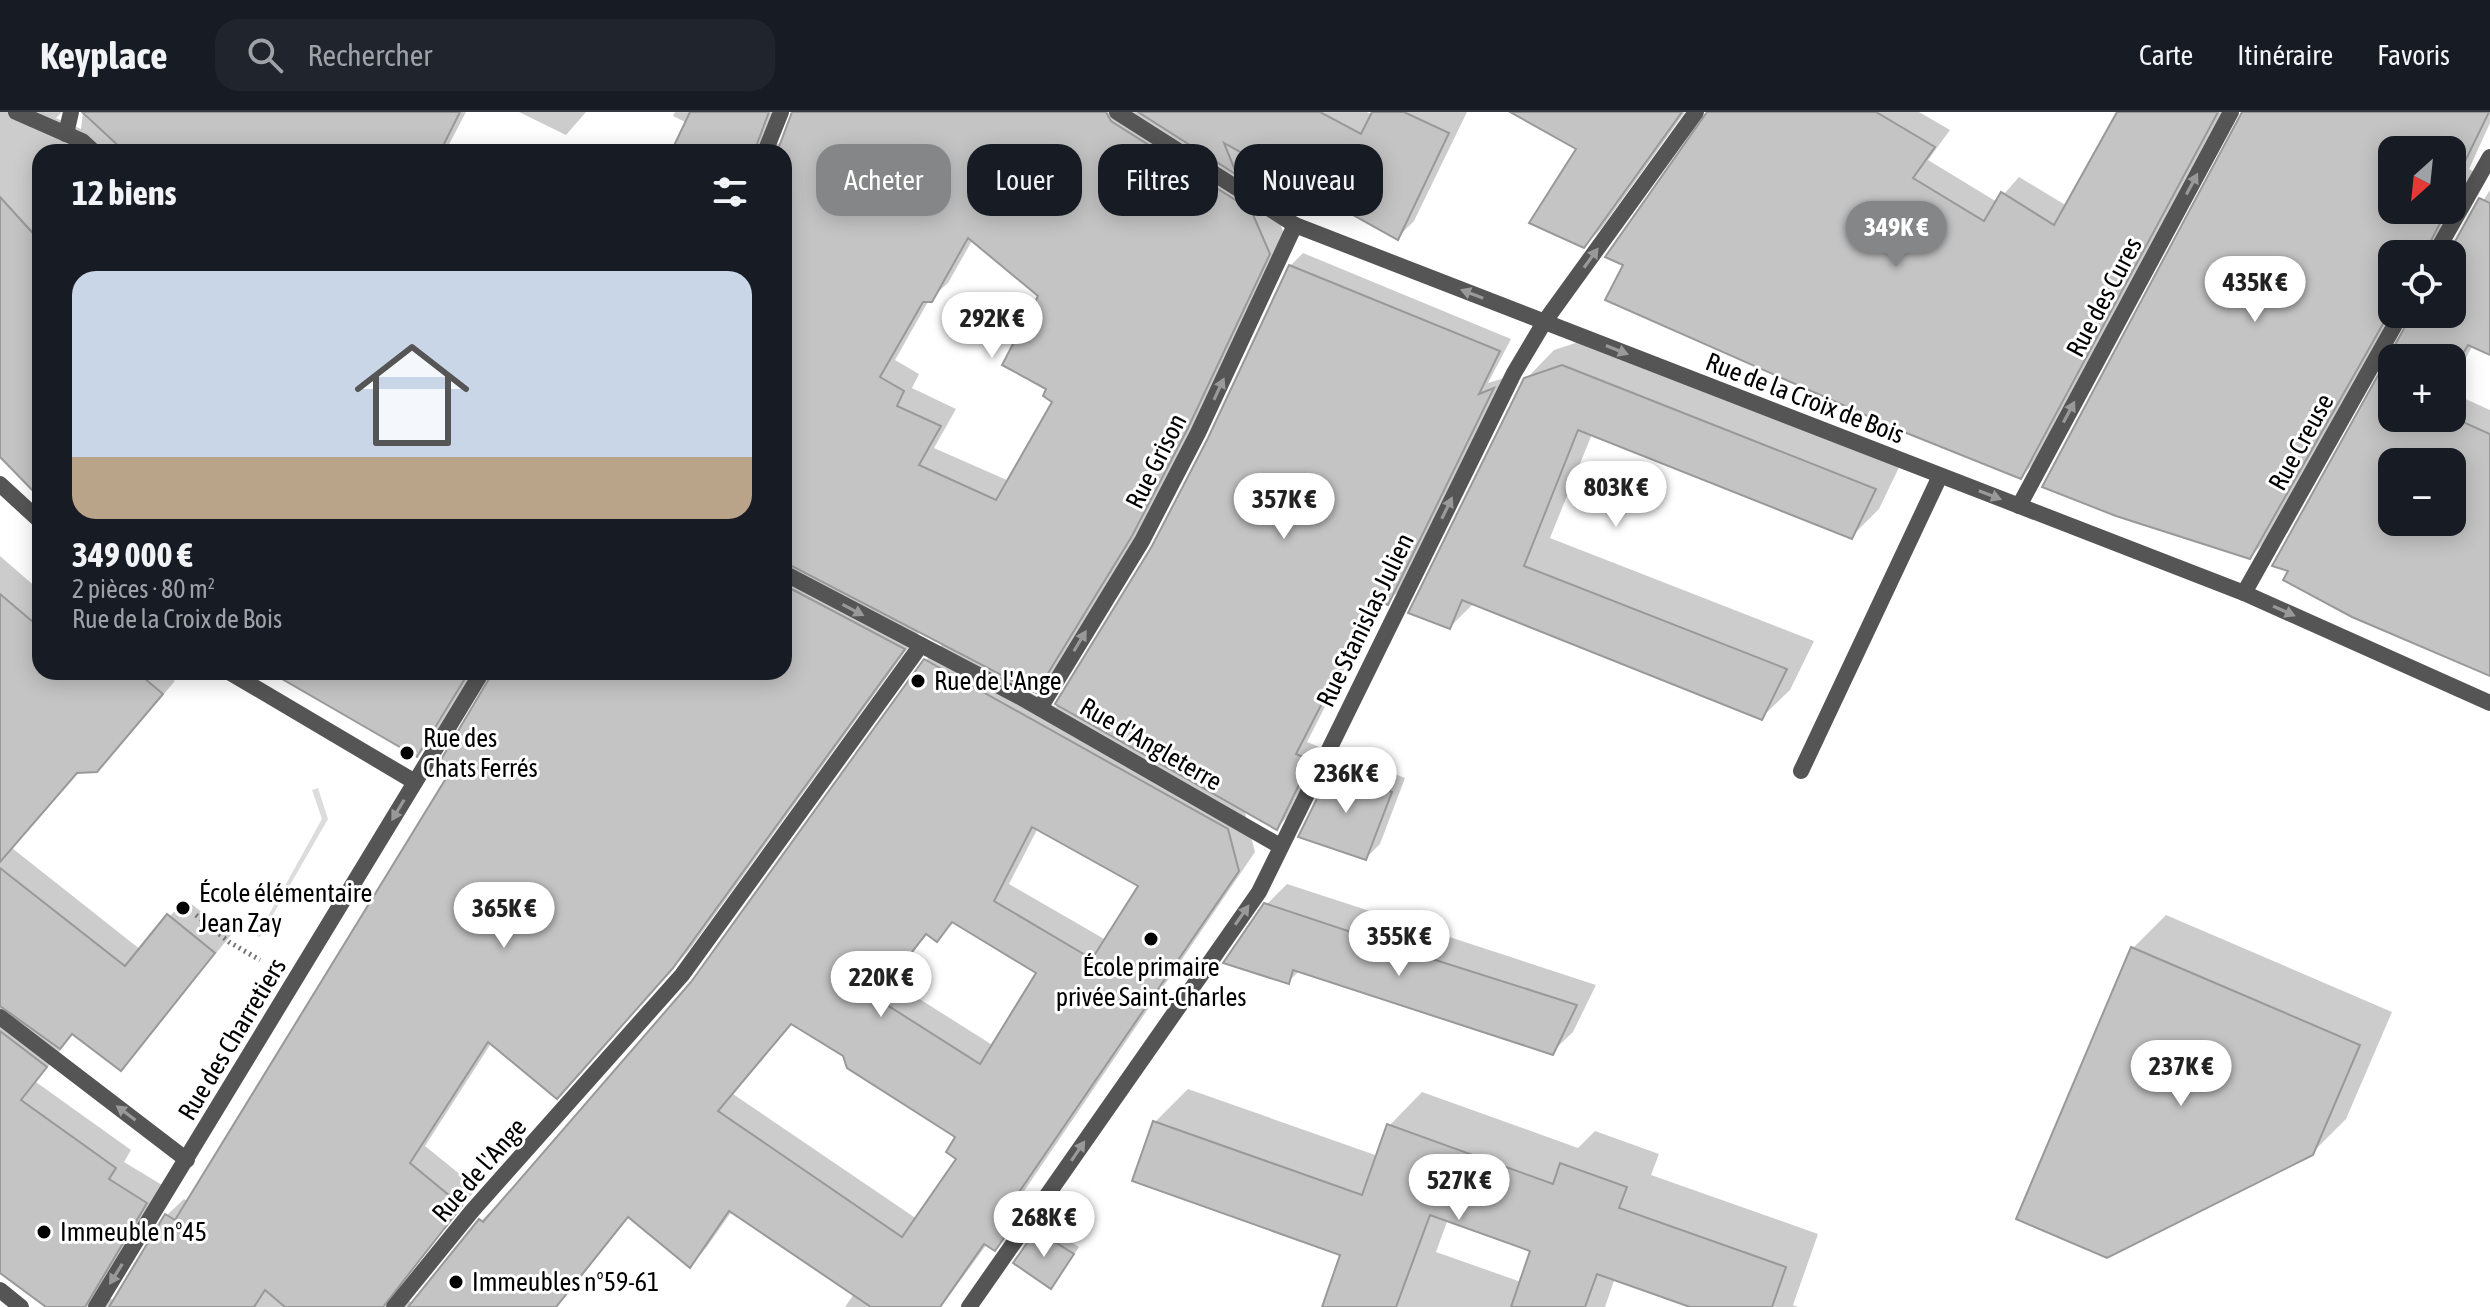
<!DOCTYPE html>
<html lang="fr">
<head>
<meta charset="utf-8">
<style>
  body { margin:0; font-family:"Asap Condensed",sans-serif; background:#20242c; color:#f1f3f6; height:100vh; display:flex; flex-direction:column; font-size:30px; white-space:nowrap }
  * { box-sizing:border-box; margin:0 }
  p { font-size:26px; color:#9ea1a6 }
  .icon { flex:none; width:44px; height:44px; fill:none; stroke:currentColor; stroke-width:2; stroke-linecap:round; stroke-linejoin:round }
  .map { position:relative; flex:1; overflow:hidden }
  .sheet { position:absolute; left:32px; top:32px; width:760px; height:536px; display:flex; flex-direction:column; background:#171b24; border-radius:24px; box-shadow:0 4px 20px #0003 }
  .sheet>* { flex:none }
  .banner { position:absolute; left:816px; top:32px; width:760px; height:72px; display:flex; gap:16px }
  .needle { width:52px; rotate:207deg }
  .fabs { position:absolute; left:2378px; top:24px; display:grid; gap:16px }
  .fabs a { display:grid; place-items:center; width:88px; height:88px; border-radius:16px; background:#171b24; box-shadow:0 4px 20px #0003; font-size:40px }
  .price { position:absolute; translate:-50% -68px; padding:0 18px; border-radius:28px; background:#fff; color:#222; font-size:26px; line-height:52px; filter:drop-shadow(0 2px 4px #0008) }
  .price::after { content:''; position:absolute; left:50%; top:48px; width:24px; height:18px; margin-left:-12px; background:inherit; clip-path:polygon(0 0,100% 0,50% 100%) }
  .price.on { background:#858687; color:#fff }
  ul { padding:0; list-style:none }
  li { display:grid; align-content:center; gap:16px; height:424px; padding:0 40px }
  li+li { border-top:2px solid #363941 }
  li span { display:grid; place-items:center; height:248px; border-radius:24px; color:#555 }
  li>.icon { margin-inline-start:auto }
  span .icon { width:144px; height:144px; fill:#fffc; stroke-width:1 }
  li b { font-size:34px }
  h2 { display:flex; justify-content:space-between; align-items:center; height:96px; padding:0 40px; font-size:34px }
  .tag { padding:0 28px; border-radius:24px; background:#171b24; box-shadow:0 4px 20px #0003; font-size:28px; line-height:72px }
  .tag.on { background:#858687; color:#fff }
  header { display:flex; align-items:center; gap:48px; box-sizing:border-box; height:112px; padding:0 40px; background:#171b24; border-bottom:2px solid #363941 }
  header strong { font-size:38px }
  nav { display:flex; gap:44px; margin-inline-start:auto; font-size:28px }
  .search { width:560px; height:72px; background:#20242c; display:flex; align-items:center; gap:20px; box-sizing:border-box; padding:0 28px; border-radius:24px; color:#9ea1a6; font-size:30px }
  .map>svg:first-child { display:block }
  .green { fill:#dcdcdc }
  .shadow { fill:#0003; fill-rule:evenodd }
  .building { fill:#c4c4c4; stroke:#999; stroke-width:2; fill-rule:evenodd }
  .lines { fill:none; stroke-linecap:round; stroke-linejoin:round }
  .path { stroke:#777; stroke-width:5; stroke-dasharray:2 4; stroke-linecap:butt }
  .service { stroke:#555; stroke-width:16 }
  .pedestrian { stroke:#555; stroke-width:16 }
  .minor { stroke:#555; stroke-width:16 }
  .oneway { fill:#999 }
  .poi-dot { fill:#000; stroke:#fff; stroke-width:3 }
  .labels { text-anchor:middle; stroke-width:6; stroke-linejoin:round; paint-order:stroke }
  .street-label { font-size:26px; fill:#000; stroke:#fff }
  .poi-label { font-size:26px; fill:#000; stroke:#fff; text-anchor:start }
</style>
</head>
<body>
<header>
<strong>Keyplace</strong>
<div class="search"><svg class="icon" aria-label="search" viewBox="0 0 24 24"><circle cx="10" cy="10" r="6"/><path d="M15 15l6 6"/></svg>Rechercher</div>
<nav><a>Carte</a><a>Itinéraire</a><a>Favoris</a></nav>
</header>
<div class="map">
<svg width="2490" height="1195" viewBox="0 0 2490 1195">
  <rect width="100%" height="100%" fill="#fff"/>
  <polygon class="green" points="318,676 328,707 260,825 257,824 322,707 312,678"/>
  <g class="shadow">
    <polygon points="0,0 62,0 56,6 81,17 83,0 466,0 445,40 40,40 40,380 0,342"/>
    <polygon points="519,0 586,0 566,23"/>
    <path d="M675 0H778L773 31 781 32 793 0H1367L1373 3 1374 0H1467L1414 109 1397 126 1252 45 1236 61 1268 82 1285 124 1149 405 1052 562 1036 579 1026 574 1024 577 1056 595 1153 435 1210 327 1290 154 1303 141 1511 227 1488 271 1504 266 1400 478 1387 490 1380 487 1307 630 1322 636 1289 703 1277 716 1244 697 1255 740 1022 1082 1033 1089 994 1137 987 1132 941 1195H845L854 1182 732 1099 706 1136 690 1153 630 1104 557 1195H49L0 1158V444L38 477 34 481 40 485V560H164L175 569 114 640 97 658 78 659 12 736 141 838 185 787 231 823 121 957 74 921 36 970 131 1038 124 1050 162 1073 103 1184 114 1188 167 1103 184 1087 189 1090 450 662 494 560H784V40H673L687 11 673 4ZM973 127 1041 183 1048 277 1055 289 1009 369 934 336 956 297 912 276 919 262 895 248 929 188 948 171ZM921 518 944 531 926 548 692 871 500 1094 498 1092 481 1109 416 1188 411 1190 400 1183 402 1169 477 1076 425 1034 492 930 573 968 690 837ZM1038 716 1140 773 1106 828 1009 772ZM955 809 1039 861 994 934 891 869 928 821 937 827ZM793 911 844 942 958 1025 959 1046 917 1107 733 982Z"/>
    <polygon points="1514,0 1685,0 1601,117 1584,134 1578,36"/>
    <polygon points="1708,0 1919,0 1950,18 1928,48 1997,90 2019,65 2067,94 2119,0 2225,0 2037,348 2021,365"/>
    <path d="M2243 0H2490V11L2469 57 2474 60 2441 130 2452 137 2490 78V240L2473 233 2452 271V246H2392V306H2452V281L2490 298V562L2286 467 2413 202H2452V142H2392V202L2267 428 2250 445ZM2392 38H2452V98H2392ZM2392 350H2452V410H2392Z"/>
    <polygon points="1591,226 1902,349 1879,397 1851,425 1592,322 1550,426 1814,529 1790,578 1762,605 1474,491 1450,515 1526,267 1554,238"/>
    <polygon points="277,560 474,560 434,626 417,643"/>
    <polygon points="1348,643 1405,666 1380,732 1366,746 1334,658"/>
    <polygon points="1287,772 1596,873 1573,920 1552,940 1300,858 1288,870 1266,793"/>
    <polygon points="2166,803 2392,900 2346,1007 2312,1041 2133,836"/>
    <path d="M1188 977 1378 1044 1389 1014 1422 980 1578 1036 1595 1019 1659 1042 1651 1063 1818 1122 1793 1193 1798 1195H1696L1615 1166 1605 1195H1324L1343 1142 1155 1010ZM1448 1107 1533 1137 1521 1170 1436 1140Z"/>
    <polygon points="1044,1113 1079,1135 1057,1168 1038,1119"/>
  </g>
  <g class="building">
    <polygon points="82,0 460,0 440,40 125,40"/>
    <polygon points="690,0 769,0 754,40 671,40"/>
    <path d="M792 0H1106L1111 9 1251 98 1270 142 1188 316 1132 424 1036 581 784 450V40H777ZM968 126 1038 184 1002 253 1046 277 1043 284 1052 290 996 388 919 353 941 314 897 294 904 279 880 265 923 190H932Z"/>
    <polygon points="1138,0 1320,0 1361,22 1372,0 1404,0 1449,21 1398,128 1224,31 1237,63"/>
    <polygon points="1510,0 1682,0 1584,136 1529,111 1576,37"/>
    <polygon points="1707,0 1876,0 1935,35 1913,66 1984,109 2001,80 2054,113 2117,0 2218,0 2021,367 1904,320 1605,188 1623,153 1605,145"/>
    <polygon points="2242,0 2489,0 2453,74 2459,77 2452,90 2452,38 2392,38 2392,98 2447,98 2424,142 2392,142 2392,196 2250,447 2116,404 2042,375"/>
    <polygon points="0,85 40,129 40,386 0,345"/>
    <path d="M2479 86 2490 91V243L2468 233 2452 261V246H2392V306L2452 305 2490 322V564L2352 505 2283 468 2288 459 2272 454 2412 202H2452V142H2448ZM2392 350H2452V410H2392Z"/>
    <polygon points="1289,153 1500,239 1479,282 1494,276 1388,493 1375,488 1296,642 1311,648 1277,718 1055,592 1152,434 1208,326"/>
    <polygon points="1562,253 1876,377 1852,427 1578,318 1524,454 1787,557 1762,608 1462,488 1450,517 1408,501 1524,266"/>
    <polygon points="784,473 905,537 673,856 557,987 488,930 410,1051 462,1094 383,1195 285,1195 265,1178 254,1195 109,1195 165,1102 175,1108 448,663 436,656 493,560 784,560"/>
    <polygon points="0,482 40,516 40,560 137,560 163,582 97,660 77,661 0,750"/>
    <path d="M924 547 1228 717 1239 759 1006 1099 1018 1106 995 1139 984 1132 940 1195H871L729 1099 690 1156 628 1105 556 1195H408L479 1107 483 1110 691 870ZM1032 715 1138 774 1092 847 994 789ZM952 810 1036 861 980 952 876 886 926 822 937 830ZM791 912 843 944 847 956 955 1025 946 1040 956 1047 902 1125 718 999Z"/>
    <polygon points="270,560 469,560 417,645"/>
    <polygon points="1332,656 1392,680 1366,748 1298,725"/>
    <polygon points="0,756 125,854 167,802 215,841 121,959 72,922 60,937 0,894"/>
    <polygon points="1264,791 1429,846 1577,893 1553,943 1293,858 1289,872 1223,851"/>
    <polygon points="2131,835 2360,933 2313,1043 2107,1146 2016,1107"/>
    <polygon points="0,919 47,955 21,988 116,1056 109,1067 147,1091 85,1195 46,1195 0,1161"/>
    <polygon points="1153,1009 1362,1083 1387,1012 1553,1072 1560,1051 1627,1075 1619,1096 1786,1155 1772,1195 1690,1195 1597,1162 1585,1195 1511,1195 1530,1139 1430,1103 1396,1195 1322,1195 1340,1143 1132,1069"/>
    <polygon points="1036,1118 1074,1142 1051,1177 1013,1151"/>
  </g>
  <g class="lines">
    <polyline class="path" points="196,803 229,830 260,848"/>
    <polyline class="service" points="1801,659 1940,364"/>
    <g class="pedestrian">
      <polyline points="66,22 71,0"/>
      <polyline points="0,1178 21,1195"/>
      <polyline points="394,1195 472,1099 682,863 921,533"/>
    </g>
    <g class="minor">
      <polyline points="16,0 82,29 94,40"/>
      <polyline points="1117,0 1295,113 2244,481 2490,591"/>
      <polyline points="765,40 781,0"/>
      <polyline points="2435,142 2490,45"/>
      <polyline points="0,372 40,409"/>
      <polyline points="2019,394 2231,0"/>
      <polyline points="784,461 1022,586 1280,734"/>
      <polyline points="2244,481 2401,202"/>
      <polyline points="229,560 415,670"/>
      <polyline points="1040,596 1142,429 1198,321 1295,113"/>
      <polyline points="0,905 187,1048"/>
      <polyline points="96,1195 482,560"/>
      <polyline points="969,1195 1259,780 1514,261 1545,209 1696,0"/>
    </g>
  </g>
  <defs><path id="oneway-solid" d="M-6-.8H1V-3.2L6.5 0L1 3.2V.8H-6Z" transform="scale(2)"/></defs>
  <g class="oneway">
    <use href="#oneway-solid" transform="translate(2192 72) rotate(-62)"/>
    <use href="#oneway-solid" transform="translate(1591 146) rotate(-54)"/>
    <use href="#oneway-solid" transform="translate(1472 182) rotate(-159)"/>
    <use href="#oneway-solid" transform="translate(1617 238) rotate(22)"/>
    <use href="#oneway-solid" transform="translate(1219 277) rotate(-65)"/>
    <use href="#oneway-solid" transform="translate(2069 300) rotate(-62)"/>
    <use href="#oneway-solid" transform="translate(1990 383) rotate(21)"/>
    <use href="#oneway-solid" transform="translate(1447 396) rotate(-64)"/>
    <use href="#oneway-solid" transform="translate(853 498) rotate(28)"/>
    <use href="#oneway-solid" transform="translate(2284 499) rotate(24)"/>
    <use href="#oneway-solid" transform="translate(1080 529) rotate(-59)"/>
    <use href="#oneway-solid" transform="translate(398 698) rotate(121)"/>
    <use href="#oneway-solid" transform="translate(1242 803) rotate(-55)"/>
    <use href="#oneway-solid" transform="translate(126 1001) rotate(-143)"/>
    <use href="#oneway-solid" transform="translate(1078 1039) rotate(-56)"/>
    <use href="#oneway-solid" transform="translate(116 1162) rotate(122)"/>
  </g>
  <g class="poi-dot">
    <circle cx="918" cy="569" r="8"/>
    <circle cx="407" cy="641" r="8"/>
    <circle cx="183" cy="796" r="8"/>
    <circle cx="1151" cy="827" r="8"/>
    <circle cx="44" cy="1120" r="8"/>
    <circle cx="456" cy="1170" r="8"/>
  </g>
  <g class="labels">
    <g class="street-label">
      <text transform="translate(2104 185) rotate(-62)" y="9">Rue des Cures</text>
      <text transform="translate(1805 286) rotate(21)" y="9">Rue de la Croix de Bois</text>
      <text transform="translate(2301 330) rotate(-61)" y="9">Rue Creuse</text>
      <text transform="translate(1156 349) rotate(-63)" y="9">Rue Grison</text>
      <text transform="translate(1365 508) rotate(-64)" y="9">Rue Stanislas Julien</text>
      <text transform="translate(1151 632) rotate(30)" y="9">Rue d'Angleterre</text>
      <text transform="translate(232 927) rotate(-59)" y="9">Rue des Charretiers</text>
      <text transform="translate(479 1058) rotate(-49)" y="9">Rue de l'Ange</text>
    </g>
    <g class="poi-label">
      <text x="934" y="578">Rue de l'Ange</text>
      <text x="423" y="635">Rue des<tspan x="423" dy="30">Chats Ferrés</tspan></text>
      <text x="199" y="790">École élémentaire<tspan x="199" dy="30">Jean Zay</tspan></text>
      <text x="1151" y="864" text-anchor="middle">École primaire<tspan x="1151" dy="30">privée Saint-Charles</tspan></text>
      <text x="60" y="1129">Immeuble n°45</text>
      <text x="472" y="1179">Immeubles n°59-61</text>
    </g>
  </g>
</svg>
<div class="fabs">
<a><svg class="needle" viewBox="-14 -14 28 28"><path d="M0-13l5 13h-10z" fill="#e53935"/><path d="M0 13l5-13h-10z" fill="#9ea1a6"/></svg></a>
<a><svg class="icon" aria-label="locate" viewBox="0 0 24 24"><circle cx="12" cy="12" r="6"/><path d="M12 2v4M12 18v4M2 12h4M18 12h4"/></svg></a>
<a>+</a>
<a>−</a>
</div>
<b class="price on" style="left:1896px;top:157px">349K €</b>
<b class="price" style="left:2255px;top:212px">435K €</b>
<b class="price" style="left:992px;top:248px">292K €</b>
<b class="price" style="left:1616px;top:417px">803K €</b>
<b class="price" style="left:1284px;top:429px">357K €</b>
<b class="price" style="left:1346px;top:703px">236K €</b>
<b class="price" style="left:504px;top:838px">365K €</b>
<b class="price" style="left:1399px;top:866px">355K €</b>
<b class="price" style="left:881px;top:907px">220K €</b>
<b class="price" style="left:2181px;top:996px">237K €</b>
<b class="price" style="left:1459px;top:1110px">527K €</b>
<b class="price" style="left:1044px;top:1147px">268K €</b>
<div class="banner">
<a class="tag on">Acheter</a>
<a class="tag">Louer</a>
<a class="tag">Filtres</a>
<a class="tag">Nouveau</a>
</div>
<section class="sheet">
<h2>12 biens<svg class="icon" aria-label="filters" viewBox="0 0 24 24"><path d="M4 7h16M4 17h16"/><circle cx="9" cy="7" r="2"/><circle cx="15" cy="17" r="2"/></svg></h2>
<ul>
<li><span style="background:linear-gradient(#c9d6e8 75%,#b9a48a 0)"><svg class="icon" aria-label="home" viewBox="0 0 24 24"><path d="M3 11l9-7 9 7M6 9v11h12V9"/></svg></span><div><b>349 000 €</b><p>2 pièces · 80 m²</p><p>Rue de la Croix de Bois</p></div></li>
</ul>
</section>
</div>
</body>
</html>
